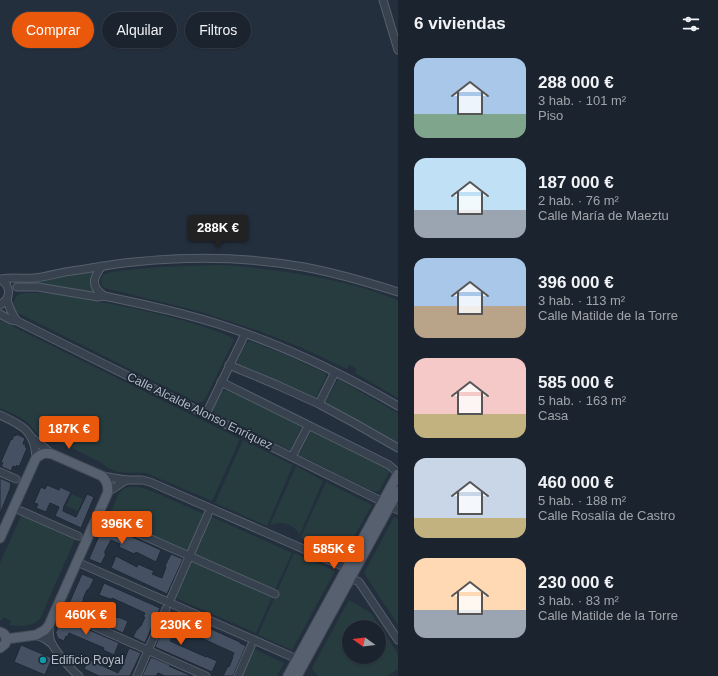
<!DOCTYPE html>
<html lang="es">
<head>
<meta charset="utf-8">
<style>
  body { margin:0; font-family:Helvetica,sans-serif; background:#242b36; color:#f1f3f6; height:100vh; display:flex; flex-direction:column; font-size:15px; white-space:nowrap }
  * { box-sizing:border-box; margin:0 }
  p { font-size:13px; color:#a0a4aa }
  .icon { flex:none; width:22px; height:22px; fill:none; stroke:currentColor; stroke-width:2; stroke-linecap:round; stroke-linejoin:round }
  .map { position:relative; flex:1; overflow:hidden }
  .drawer { display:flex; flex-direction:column; background:#1b232e; width:320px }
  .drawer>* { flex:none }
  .guide { position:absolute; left:12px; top:12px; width:326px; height:36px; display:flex; gap:8px }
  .needle { width:26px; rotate:285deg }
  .buttons { position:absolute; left:342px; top:620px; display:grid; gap:8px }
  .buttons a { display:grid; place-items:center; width:44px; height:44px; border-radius:50%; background:#1b232e; box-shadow:0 1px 3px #0004,0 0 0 1px #39404a; font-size:20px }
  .price { position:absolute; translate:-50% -34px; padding:0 9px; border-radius:4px; background:#ea580c; color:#fff; font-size:13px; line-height:26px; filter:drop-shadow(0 1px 2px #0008) }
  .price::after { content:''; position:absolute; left:50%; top:24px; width:12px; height:9px; margin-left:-6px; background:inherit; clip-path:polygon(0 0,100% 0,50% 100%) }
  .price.on { background:#222; color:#fff }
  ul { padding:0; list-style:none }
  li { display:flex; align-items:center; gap:12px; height:100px; padding:0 16px }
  li span { display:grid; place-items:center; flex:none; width:112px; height:80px; border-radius:12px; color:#555 }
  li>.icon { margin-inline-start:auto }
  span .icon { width:48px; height:48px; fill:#fffc; stroke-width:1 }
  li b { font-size:17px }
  h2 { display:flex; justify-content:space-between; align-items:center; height:48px; padding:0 16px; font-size:17px }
  .chip { padding:0 14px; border-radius:18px; background:#1b232e; box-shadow:0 1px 3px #0004,0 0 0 1px #39404a; font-size:14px; line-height:36px }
  .chip.on { background:#ea580c; color:#fff }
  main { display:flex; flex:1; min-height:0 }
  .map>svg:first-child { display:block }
  .green { fill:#263c3f; fill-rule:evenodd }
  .building { fill:#455162; stroke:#1f2835 }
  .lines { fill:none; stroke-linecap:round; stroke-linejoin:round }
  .minor-casing { stroke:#565f6c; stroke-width:9 }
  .major-casing { stroke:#414a57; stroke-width:11 }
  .minor { stroke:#38414e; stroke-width:7 }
  .major { stroke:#56606e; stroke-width:9 }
  .culture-dot { fill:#0f9aa8; stroke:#1d2633; stroke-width:1.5 }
  .labels { text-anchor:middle; stroke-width:3.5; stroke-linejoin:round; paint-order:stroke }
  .street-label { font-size:12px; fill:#b4bcc9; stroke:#1d2633 }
  .poi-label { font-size:12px; fill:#b4bcc9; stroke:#1d2633; text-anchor:start }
</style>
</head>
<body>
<main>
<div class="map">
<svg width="398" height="676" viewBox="0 0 398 676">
  <rect width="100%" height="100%" fill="#242f3e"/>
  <g class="green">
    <path d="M223 265C262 268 301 273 339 282 359 286 379 293 398 300V398L355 373 357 369 349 365 347 369 300 347 259 331 198 311 109 289 103 287C100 283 101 280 103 275 110 271 119 271 127 270 159 266 191 266 223 265Z"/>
    <polygon points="96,271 99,295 32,283"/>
    <path d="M28 293C50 292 72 297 94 301 129 307 164 314 198 325 209 328 219 332 229 336L233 338 234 340 204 401 198 403 16 312C12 306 13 297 20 294 23 293 25 293 28 293Z"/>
    <path d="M0 320 240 439 212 501 146 473C135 472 125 474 115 471 108 469 103 463 96 460 81 452 66 445 51 439L48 441 43 439 36 432 28 423 20 417 0 408Z"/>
    <polygon points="250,341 291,357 327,374 316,398 282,383 239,365 237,361 246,343"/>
    <polygon points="338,379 398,413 398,444 325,403"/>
    <polygon points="227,389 302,426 290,450 215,413 213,410 221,392"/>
    <polygon points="311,431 387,468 389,470 389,473 379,491 374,492 299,455"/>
    <polygon points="243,440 293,465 267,526 215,503"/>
    <path d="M296 466 323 481 300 534C296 528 287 522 280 523 277 523 273 525 270 525Z"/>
    <polygon points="326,482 372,505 342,558 304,541 301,537"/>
    <polygon points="129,487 138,487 147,489 204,514 200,521 204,523 189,554 108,518 119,493 123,489"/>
    <polygon points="72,494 83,499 78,511 66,506"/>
    <path d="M22 514 76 537 40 619C32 627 19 627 9 625L11 621 4 617 1 621 0 620V563Z"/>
    <polygon points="210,516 292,553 274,592 192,555"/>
    <polygon points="394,517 398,519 398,625 364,573"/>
    <polygon points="294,553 335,571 292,650 258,635"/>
    <polygon points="191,558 273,595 256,633 173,597"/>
    <path d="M349 600 371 613 398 654V669L387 676H318L312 668ZM349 627H379V657H349Z"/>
    <polygon points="252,648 284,663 277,676 240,676"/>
  </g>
  <g class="building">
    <polygon points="16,434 25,438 23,444 26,445 25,447 27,448 19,467 17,465 16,467 13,466 11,471 2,467 2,466 1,466 3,463 1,462 11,439 12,440 14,435 16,436"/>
    <polygon points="0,478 11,483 10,489 0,514"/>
    <polygon points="47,485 59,490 60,487 71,492 64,506 63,511 76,517 87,494 94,497 81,528 55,516 59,507 50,503 46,512 36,508 38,504 34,503 41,487 45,489"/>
    <polygon points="104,524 161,550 156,562 136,552 134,554 119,547 120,544 111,540 105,551 105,554 106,554 101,564 89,559"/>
    <polygon points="171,554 183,559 167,594 111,568 116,556 137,567 138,564 154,571 152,574 162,578 166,567 165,566"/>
    <polygon points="82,574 94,579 89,589 87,590 83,599 84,599 82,603 115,618 116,617 118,618 118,617 128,621 123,633 67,608"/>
    <polygon points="104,583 160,608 145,643 133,637 137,629 138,629 140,626 141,626 145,617 143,617 145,613 112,598 112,599 110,599 99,595"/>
    <polygon points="170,612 182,618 170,641 206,657 206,656 217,661 212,672 155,647"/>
    <polygon points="62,618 119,643 114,655 103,650 104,648 69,633 67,637 66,636 64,641 57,638 58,637 56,636 57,634 55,634"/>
    <polygon points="193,621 240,642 240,643 246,646 233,676 223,676 228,666 229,667 233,657 232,657 234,653 199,637 198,638 187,634"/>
    <polygon points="21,645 52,658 45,675 14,662"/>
    <polygon points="129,648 141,653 130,676 99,676 84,669 88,660 90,661 90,660 118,673 120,669 121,669"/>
    <polygon points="151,657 170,665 169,666 192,676 165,676 158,673 156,676 142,676"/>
  </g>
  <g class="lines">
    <g class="minor-casing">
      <g id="minor">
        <polyline points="383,0 398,50"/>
        <path d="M102 266C93 278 90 286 104 296"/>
        <path d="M2 279C13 277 24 279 35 278 45 277 55 274 65 272 88 269 111 264 134 262 191 256 248 257 304 267 336 273 367 282 398 292"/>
        <path d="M17 287H38L98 297 104 296C147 305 189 314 230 328 289 348 345 375 398 406"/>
        <path d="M7 299C9 308 12 314 17 321"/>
        <path d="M0 305C12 298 11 286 0 279"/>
        <polyline points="0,314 11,320 17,321 383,502"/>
        <polyline points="229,365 277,385 319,404 356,424 398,448"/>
        <polyline points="221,382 389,465 398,473"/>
        <polyline points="320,402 333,376"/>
        <polyline points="206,414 245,334"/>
        <path d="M0 415C22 425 35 431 36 458"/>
        <polyline points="31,437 52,454"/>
        <polyline points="294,453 307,428"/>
        <polyline points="0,472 16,479"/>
        <polyline points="102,476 126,480 142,480 150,482 347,568"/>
        <polyline points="108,492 126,480"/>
        <polyline points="390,506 398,510"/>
        <polyline points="21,511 78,536"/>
        <polyline points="106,519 275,594"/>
        <polyline points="77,562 297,659"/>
        <polyline points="351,578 359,582 398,640"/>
        <polyline points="171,598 208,514"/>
        <polyline points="64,613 206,676"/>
        <path d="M49 625C49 631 49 639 52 644 57 653 71 670 79 676"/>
        <polyline points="36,635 45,639 52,644"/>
        <polyline points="137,676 166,609"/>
        <polyline points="238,676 251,646"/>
      </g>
    </g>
    <g class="major-casing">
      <g id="major">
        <path d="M0 538 36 458C41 454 45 452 52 454L102 476C107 481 108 485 108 492L49 625 45 630 36 635 6 639"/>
        <path d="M0 632C6 634 8 638 5 644L0 648"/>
        <polyline points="288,676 398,474"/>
        <polyline points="297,676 398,491"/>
      </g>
    </g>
    <use href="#minor" class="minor"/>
    <use href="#major" class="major"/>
  </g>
  <circle class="culture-dot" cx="43" cy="660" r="4"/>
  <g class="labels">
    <g class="street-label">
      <text transform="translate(200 411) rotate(26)" y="4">Calle Alcalde Alonso Enríquez</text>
    </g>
    <g class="poi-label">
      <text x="51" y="664">Edificio Royal</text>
    </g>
  </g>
</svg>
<div class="buttons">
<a><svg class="needle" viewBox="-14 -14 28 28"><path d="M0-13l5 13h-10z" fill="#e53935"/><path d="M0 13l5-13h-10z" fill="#a0a4aa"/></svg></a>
</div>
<b class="price on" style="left:218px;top:249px">288K €</b>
<b class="price" style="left:69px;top:450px">187K €</b>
<b class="price" style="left:122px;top:545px">396K €</b>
<b class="price" style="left:334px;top:570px">585K €</b>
<b class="price" style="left:86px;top:636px">460K €</b>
<b class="price" style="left:181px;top:646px">230K €</b>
<div class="guide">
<a class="chip on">Comprar</a>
<a class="chip">Alquilar</a>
<a class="chip">Filtros</a>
</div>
</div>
<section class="drawer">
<h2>6 viviendas<svg class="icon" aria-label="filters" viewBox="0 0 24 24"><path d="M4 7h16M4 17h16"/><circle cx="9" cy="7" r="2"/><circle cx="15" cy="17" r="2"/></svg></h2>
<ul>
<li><span style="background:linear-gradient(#a9c7e8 70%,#7fa58c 0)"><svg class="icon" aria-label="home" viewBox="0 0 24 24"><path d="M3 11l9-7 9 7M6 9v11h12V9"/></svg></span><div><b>288 000 €</b><p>3 hab. · 101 m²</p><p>Piso</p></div></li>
<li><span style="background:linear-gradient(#bfe0f5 65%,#9aa5b1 0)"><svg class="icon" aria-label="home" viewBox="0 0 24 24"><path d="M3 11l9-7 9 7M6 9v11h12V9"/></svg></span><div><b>187 000 €</b><p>2 hab. · 76 m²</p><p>Calle María de Maeztu</p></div></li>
<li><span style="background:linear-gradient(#a9c7e8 60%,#b9a48a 0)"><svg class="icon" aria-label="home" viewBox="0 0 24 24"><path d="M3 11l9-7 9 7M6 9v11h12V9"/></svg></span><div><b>396 000 €</b><p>3 hab. · 113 m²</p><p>Calle Matilde de la Torre</p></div></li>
<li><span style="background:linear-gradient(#f6c9c9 70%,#c2b280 0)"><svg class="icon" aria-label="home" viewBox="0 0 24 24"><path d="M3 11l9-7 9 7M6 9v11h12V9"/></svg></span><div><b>585 000 €</b><p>5 hab. · 163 m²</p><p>Casa</p></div></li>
<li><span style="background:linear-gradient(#c9d6e8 75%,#c2b280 0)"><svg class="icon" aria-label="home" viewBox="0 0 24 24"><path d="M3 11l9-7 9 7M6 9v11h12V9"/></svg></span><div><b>460 000 €</b><p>5 hab. · 188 m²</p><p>Calle Rosalía de Castro</p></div></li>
<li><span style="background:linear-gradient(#ffd9b3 65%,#9aa5b1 0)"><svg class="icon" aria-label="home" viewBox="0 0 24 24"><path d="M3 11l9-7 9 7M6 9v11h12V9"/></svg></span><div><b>230 000 €</b><p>3 hab. · 83 m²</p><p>Calle Matilde de la Torre</p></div></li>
</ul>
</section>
</main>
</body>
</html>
